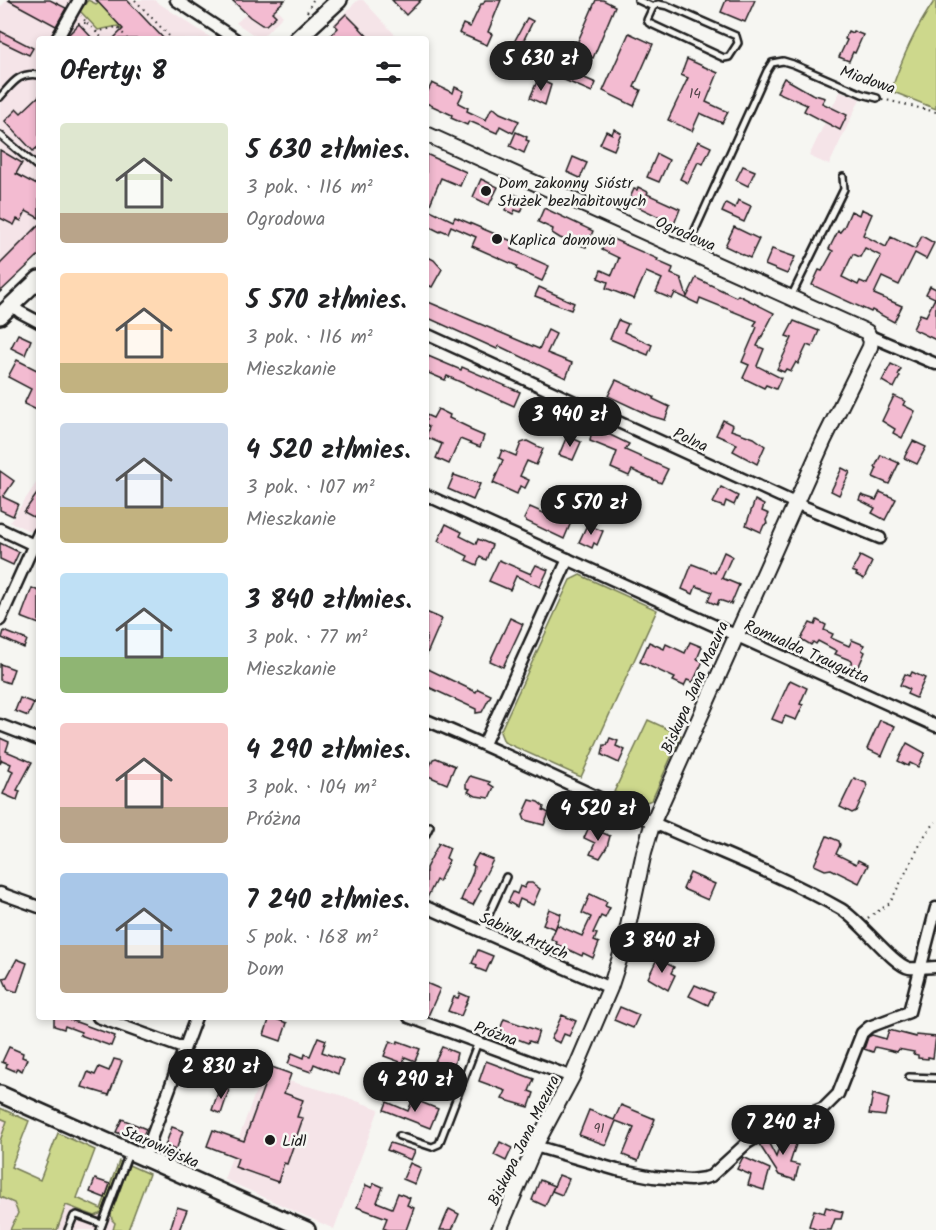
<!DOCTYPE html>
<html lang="pl">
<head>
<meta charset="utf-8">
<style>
  body { margin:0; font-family:Kalam,sans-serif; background:#f6f6f6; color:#202124; height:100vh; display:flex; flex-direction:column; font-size:22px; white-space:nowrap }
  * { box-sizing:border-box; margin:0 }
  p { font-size:20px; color:#757577 }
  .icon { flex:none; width:33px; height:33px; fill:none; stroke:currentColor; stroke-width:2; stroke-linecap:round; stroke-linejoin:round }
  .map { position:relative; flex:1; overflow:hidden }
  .sheet { position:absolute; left:36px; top:36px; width:393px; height:984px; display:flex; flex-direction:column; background:#fff; border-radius:6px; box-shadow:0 3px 9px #0003 }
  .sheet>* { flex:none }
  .price { position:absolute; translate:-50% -51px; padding:0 14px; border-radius:21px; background:#1c1c1c; color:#fff; font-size:20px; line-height:39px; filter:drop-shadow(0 2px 3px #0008) }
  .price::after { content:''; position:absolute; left:50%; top:36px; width:18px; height:14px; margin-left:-9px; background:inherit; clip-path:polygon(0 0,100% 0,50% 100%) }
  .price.on { background:#222; color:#fff }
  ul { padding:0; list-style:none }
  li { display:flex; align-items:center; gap:18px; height:150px; padding:0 24px }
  li span { display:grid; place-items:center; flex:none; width:168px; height:120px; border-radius:6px; color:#555 }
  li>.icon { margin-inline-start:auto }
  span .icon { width:72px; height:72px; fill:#fffc; stroke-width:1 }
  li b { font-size:26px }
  h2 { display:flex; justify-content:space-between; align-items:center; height:72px; padding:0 24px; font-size:26px }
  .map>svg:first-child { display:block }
  .built { fill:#f5e4e8 }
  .green { fill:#cdd88c; stroke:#747a54; stroke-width:1.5 }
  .building { fill:#f3bbd1; stroke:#1c1c1c; stroke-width:1.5; fill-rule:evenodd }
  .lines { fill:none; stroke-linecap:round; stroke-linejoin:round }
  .service-casing { stroke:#1c1c1c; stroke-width:10 }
  .minor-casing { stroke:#1c1c1c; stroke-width:15 }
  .tertiary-casing { stroke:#1c1c1c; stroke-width:18 }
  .secondary-casing { stroke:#1c1c1c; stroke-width:20 }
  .path { stroke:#1c1c1c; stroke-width:2; stroke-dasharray:1.5 4.5; stroke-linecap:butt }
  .service { stroke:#f6f6f2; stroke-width:5 }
  .minor { stroke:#f6f6f2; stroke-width:10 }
  .tertiary { stroke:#f6f6f2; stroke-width:14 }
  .secondary { stroke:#f6f6f2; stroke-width:15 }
  .poi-dot { fill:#1c1c1c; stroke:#f6f6f2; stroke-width:2 }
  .labels { text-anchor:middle; stroke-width:5; stroke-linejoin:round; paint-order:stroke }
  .number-label { font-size:14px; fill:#524449 }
  .street-label { font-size:16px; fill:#1c1c1c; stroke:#f6f6f2 }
  .poi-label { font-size:16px; fill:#1c1c1c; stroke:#f6f6f2; text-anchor:start }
</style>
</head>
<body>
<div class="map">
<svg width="936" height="1230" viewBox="0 0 936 1230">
  <rect width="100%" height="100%" fill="#f6f6f2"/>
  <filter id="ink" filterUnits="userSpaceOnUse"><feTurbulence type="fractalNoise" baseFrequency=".0167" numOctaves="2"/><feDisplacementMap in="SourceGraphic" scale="12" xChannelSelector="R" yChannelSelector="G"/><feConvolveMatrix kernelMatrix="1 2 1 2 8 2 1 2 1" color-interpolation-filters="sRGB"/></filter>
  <g filter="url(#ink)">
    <g class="built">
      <polygon points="7,0 154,0 213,39 39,39 39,255 0,292 0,7"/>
      <polygon points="262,0 268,0 283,16 260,39 236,23"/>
      <polygon points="358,0 363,0 399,39 349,39 334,23"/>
      <polygon points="840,91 860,99 829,165 809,156"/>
      <polygon points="39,479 39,522 32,532 10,522"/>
      <polygon points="262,1074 337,1094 379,1109 334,1229 224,1179"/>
      <polygon points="0,1108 29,1121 11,1167 100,1209 119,1161 149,1174 128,1230 0,1230"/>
    </g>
    <g class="green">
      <polygon points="88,0 96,4 99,2 130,35 128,37 118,26 98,30 80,11"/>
      <path d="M935 0H936V109L891 91C903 56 914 31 935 0Z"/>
      <polygon points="580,575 657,610 581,777 504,742 500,732 570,580"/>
      <polygon points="648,720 681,735 652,800 641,804 614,792"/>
      <polygon points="0,1108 29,1121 11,1167 40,1180 58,1133 95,1150 77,1198 101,1209 119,1161 121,1162 102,1213 95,1216 66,1205 57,1230 10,1230 18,1213 14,1203 0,1197 0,1141 7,1121 0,1118"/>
      <polygon points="129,1165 149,1174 128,1230 113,1230 115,1223 112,1220 111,1214"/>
    </g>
    <g class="building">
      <polygon points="8,0 50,0 66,8 56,26"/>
      <polygon points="96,0 127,0 164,39 113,39 123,29"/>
      <polygon points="232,0 285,0 272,12 276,16 266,25 262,25 250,17"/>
      <polygon points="392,0 421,0 406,15"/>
      <polygon points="485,0 501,0 488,32 492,34 487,45 459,33 463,24 470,27 481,4 483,4"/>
      <polygon points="596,0 603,0 615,6 593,58 574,50"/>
      <polygon points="726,0 755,0 745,22 721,12"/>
      <polygon points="346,14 358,26 370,39 327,39 338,28 335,25"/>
      <polygon points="527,18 533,21 507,74 499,70"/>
      <polygon points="79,24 93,39 66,39 68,35"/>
      <polygon points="0,31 33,48 29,55 0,41"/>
      <polygon points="848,31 852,33 853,31 863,35 855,53 853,52 849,61 839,57 847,40 845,39"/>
      <polygon points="629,33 653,44 634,87 641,90 634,106 603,91"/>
      <polygon points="687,59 718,73 706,102 728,112 722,123 700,113 692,131 668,120 688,78 681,75"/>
      <polygon points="557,66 596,83 592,92 553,75"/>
      <polygon points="784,78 812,94 825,98 822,103 847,115 840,130 804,111 807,105 777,92"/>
      <polygon points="538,79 551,85 545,105 530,98"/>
      <polygon points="432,83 453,93 455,87 464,91 458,103 468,108 467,111 486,120 491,109 494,108 500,113 519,121 513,133 500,126 497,133 469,121 467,125 451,118 452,115 426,103 426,95"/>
      <polygon points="39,96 39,146 33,151 5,121 17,109 21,113"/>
      <polygon points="614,129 621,133 614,150 600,144 606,131 612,134"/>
      <polygon points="516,132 527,137 526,140 529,141 524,153 510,146"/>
      <polygon points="698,141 711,147 703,164 698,162 688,183 680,179"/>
      <polygon points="0,150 22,163 16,174 39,186 39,218 26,211 21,221 17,219 14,225 0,218"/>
      <polygon points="426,154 466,172 460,186 441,178 428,209 453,221 455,217 514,242 511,249 549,266 542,281 516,269 517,266 472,246 476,237 451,226 448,233 441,230 440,232 426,225"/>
      <polygon points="657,154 669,160 659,182 647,177"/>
      <polygon points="573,157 587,163 580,178 567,172"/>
      <polygon points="743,166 755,171 748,186 736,180"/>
      <polygon points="481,179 498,187 489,205 473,197"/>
      <polygon points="638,187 648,192 647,194 680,209 674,224 634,205 635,203 629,200 634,189 637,190"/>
      <polygon points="512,193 526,200 521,212 515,210 513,214 505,210"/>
      <polygon points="738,200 751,206 744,222 722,212 726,203 735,208"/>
      <polygon points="544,208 593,231 586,247 560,238 552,233 553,229 538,222"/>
      <path d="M861 209 872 214 863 235 886 247 891 237 915 249 922 236 934 243 926 259 915 253 899 285 882 277 874 294 902 306 894 322 872 310 871 312 812 285 819 270 822 271 833 251 829 249 838 231 840 232 844 227 851 211 859 215ZM865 248 881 256 867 284 860 281 858 285 842 277 853 254 860 257Z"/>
      <polygon points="39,225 39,255 0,292 0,264"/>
      <polygon points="734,227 759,239 750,258 725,246"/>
      <polygon points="608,237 658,259 657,261 673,268 671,274 681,278 687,297 696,278 736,297 738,295 774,313 757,346 764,349 757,366 781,378 776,389 766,385 764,388 743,378 749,365 742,362 757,327 754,325 757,321 700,298 698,304 675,293 672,299 660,294 656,292 662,279 646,272 634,299 606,288 608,282 598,278 601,270 612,275 619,258 602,250"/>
      <polygon points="772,249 795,257 787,274 765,265"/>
      <polygon points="426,256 434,260 442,269 432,287 426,284"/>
      <polygon points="930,286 936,289 936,340 913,329 920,314 926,316 935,298 926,294"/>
      <polygon points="539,287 574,303 571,310 535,296"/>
      <polygon points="426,301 539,349 548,330 556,334 547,353 572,363 566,378 499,346 497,349 426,317"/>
      <polygon points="618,320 628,324 624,332 652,345 648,355 610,339"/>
      <polygon points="794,321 819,331 812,347 807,345 798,364 796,362 791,371 786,369 784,372 777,369 792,338 786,336"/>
      <polygon points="18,334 31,340 25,355 11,348"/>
      <polygon points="428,356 461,370 462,367 520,392 514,406 447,376 445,380 426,372"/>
      <polygon points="17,360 39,371 39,411 24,404 31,389 8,377"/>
      <polygon points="891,364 901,369 898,375 900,376 894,388 882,381"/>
      <polygon points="616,380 654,397 653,399 670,407 665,420 651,416 608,396"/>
      <polygon points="894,396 905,401 903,405 915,411 902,438 893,433 895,429 882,421"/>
      <polygon points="540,402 570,416 564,430 526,415 530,405 537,408"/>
      <polygon points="438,409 450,415 449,418 470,428 470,430 484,436 480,447 460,439 449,464 436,458 442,444 426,437 429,427 426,425 426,415 433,418"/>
      <polygon points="723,420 733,425 731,430 754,438 765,446 757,464 733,451 737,444 716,435"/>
      <polygon points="592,429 601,433 602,431 629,444 625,450 668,469 661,483 632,470 629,476 611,468 617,452 590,441"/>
      <polygon points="567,436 581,442 573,460 559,455"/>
      <polygon points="527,441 543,449 536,465 527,461 520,476 529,480 525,488 520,486 517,494 493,483 503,460 499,458 502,450 516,456 521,443"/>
      <polygon points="913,441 926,447 917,464 904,458"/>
      <polygon points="881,455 899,463 889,484 873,477 877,468 875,467"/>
      <polygon points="842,468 850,472 839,495 831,491"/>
      <polygon points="0,471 14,481 3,497 18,504 13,516 0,510"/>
      <polygon points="454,475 480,484 473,500 448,489"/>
      <polygon points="721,487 738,496 734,505 726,501 724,507 713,503"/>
      <polygon points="39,491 39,520 24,512"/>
      <polygon points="880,492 896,499 885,520 872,513 875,508 859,500 861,495 876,500"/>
      <polygon points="755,500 764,505 762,511 769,514 766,520 767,524 764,525 761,532 746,525"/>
      <polygon points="570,505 577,508 564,539 526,521 524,519 530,507 555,518 558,512 565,515"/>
      <polygon points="446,524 462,532 460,536 476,544 478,539 492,545 486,560 480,557 477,565 466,560 468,556 438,541"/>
      <polygon points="587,525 603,531 597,545 594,543 592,548 579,542"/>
      <polygon points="0,543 19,552 13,565 0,559"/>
      <polygon points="724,552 732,556 722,578 739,585 731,604 719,600 717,605 708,601 712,592 696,586 693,594 682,589 692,564 715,573"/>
      <polygon points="860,556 872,562 864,579 856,575 857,573 852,571"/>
      <polygon points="499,560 531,574 536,565 548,570 540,587 516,576 510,590 489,581"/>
      <polygon points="32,588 39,591 39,624 21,617"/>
      <polygon points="426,612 442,619 426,656"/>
      <polygon points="510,618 523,624 503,667 490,661"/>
      <polygon points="817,620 826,625 824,630 833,634 831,638 849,646 852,640 864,645 862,650 865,652 858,668 850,665 852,661 835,654 837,651 818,641 816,644 813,642 811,645 801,639 810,623 815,625"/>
      <polygon points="4,631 27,640 24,648 2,638"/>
      <polygon points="649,642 664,649 666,644 685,653 690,642 702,647 697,659 703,661 693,682 687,680 684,686 673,681 675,678 640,662"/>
      <polygon points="0,664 14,669 9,683 0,680"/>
      <polygon points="426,668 476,692 478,689 491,695 482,712 476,713 476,709 426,686"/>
      <polygon points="912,672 925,678 916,698 907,694 909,689 900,685 905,674 910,676"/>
      <polygon points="790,680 807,688 800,704 803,705 796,720 785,716 782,723 772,719"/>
      <polygon points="20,698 34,703 28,716 15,711"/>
      <polygon points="880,720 895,726 882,756 867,749"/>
      <polygon points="0,738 9,742 6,751 32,762 17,790 20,791 17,800 3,794 13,771 9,769 11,764 2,760 0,764"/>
      <polygon points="610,738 618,741 616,746 625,750 619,763 602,755 604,745 607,745"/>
      <polygon points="907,743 925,753 918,767 910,763 908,766 898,761"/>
      <polygon points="436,758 455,766 447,784 426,775 433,759"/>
      <polygon points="470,776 490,782 489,784 494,787 489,798 476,796 468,792 470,789 466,788 466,783"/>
      <polygon points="854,778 866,783 867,787 856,811 852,813 840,807"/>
      <polygon points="530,800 538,802 544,807 543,810 549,813 544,825 525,820 523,815"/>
      <polygon points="589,827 610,836 607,847 600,858 590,854 595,843 584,838"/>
      <polygon points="827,836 839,841 840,845 836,854 856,864 858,860 868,865 859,883 831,869 825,870 814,865"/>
      <polygon points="439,843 450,848 446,858 449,860 439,882 436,880 426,900 426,868"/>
      <polygon points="478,854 493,860 478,889 481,890 473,905 461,900 473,872 474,866 472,865"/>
      <polygon points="690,873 715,884 708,900 683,889"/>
      <polygon points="527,883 532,883 540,889 533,905 520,899 517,907 508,902 513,892 517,894 520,886 524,888"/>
      <polygon points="590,894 607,902 605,906 610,908 605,918 601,916 593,933 597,934 594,941 599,943 593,958 583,953 582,956 556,944 557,942 551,939 557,925 582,936 591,917 582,913"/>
      <polygon points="549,909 561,914 555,929 543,924"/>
      <polygon points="478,950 493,956 486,972 476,968 477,965 472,963"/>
      <polygon points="17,959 27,963 17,992 8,989 3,978 7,977"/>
      <polygon points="657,959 674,967 671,973 675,975 668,990 648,978"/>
      <polygon points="426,983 440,989 428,1016 426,1015"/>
      <polygon points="695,985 714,993 708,1005 689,996"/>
      <polygon points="460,993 469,997 461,1016 448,1011 454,997 458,998"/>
      <polygon points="620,1007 639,1015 633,1028 614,1020"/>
      <polygon points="562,1015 576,1021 569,1036 564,1034 560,1043 551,1039"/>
      <polygon points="54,1017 69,1017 68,1019 115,1036 111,1046 80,1035 81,1032 65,1026 64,1029 54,1026"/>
      <polygon points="270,1017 287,1023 281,1041 264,1035"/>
      <polygon points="504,1019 539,1031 535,1043 529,1041 528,1043 499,1032"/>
      <polygon points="889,1030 916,1037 916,1035 936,1037 933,1058 928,1057 928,1059 918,1058 918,1055 913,1054 914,1052 898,1049 897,1052 875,1047 873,1052 864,1049 868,1037 872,1035 886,1039"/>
      <polygon points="318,1037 326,1040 322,1052 343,1060 338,1074 314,1064 311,1072 288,1064 292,1053 304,1058 305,1054 310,1056"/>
      <polygon points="390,1041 397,1044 398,1041 420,1049 415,1061 405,1057 403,1063 384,1056"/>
      <polygon points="9,1047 23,1053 22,1057 27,1059 22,1071 17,1068 15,1071 6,1067 7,1064 2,1062"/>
      <polygon points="442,1047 457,1053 453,1070 434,1063"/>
      <polygon points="114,1059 122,1061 109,1095 82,1087 88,1072 95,1075 99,1067 109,1071"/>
      <polygon points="486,1061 534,1079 529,1091 534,1093 529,1107 502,1099 506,1091 479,1081"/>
      <polygon points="269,1066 291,1074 284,1093 303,1100 297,1117 303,1118 287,1164 284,1163 278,1182 235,1167 238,1158 207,1146 213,1130 244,1141 268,1075 266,1075"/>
      <polygon points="220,1087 229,1090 221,1114 212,1110"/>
      <polygon points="873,1094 889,1099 885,1116 869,1114"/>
      <polygon points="413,1099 438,1109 430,1128 384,1110 387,1102 408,1111"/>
      <polygon points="621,1105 655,1119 638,1161 623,1155 634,1128 616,1121 606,1145 579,1135 589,1110 614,1120"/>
      <polygon points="122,1119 146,1129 140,1142 116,1132"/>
      <polygon points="172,1127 183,1131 176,1150 165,1146"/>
      <polygon points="791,1133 799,1135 790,1163 799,1165 795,1180 779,1175 759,1144 767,1140 776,1157 783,1136 789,1138"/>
      <polygon points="500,1142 512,1148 506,1161 494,1155"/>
      <polygon points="390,1143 415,1151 411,1160 387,1150"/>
      <polygon points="743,1157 770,1169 764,1190 748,1185 751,1175 737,1169"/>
      <polygon points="410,1163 421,1168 415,1184 403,1179"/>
      <polygon points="559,1175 569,1179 562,1195 552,1191"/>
      <polygon points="95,1179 110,1184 105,1198 90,1192"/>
      <polygon points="540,1180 554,1186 545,1206 532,1200"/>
      <polygon points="374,1183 383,1187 377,1202 392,1208 398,1193 410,1198 407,1205 414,1208 406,1230 388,1230 383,1228 387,1218 357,1207 366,1185 372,1188"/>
      <polygon points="177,1207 187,1210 179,1230 170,1230"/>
      <polygon points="826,1207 843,1212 841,1219 835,1219 831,1230 817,1230 809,1226 814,1210 824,1213"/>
      <polygon points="449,1209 459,1214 452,1230 440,1230"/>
    </g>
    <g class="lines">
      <g class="service-casing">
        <g id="service">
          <polyline points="638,0 653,7 658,4 668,6 736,36 738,43 729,57 724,58 649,23 647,20 653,7"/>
          <path d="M0 97C13 83 18 72 39 75"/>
          <polyline points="0,135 39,168"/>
          <polyline points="686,250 767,71 772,63 783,61 793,64 862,94 877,98"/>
          <polyline points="791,297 844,189 843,177"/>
          <polyline points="426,834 430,826"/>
          <polyline points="481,932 506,877"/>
          <polyline points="909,1077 936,1078"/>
          <polyline points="399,1136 432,1147 439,1144 478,1042"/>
          <polyline points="68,1230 74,1216 77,1215 102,1224"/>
          <polyline points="100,1230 129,1153"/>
        </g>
      </g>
      <g class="minor-casing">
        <g id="minor">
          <polyline points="176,0 235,39"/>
          <polyline points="57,39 79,0"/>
          <polyline points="12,305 20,312 39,322"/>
          <polyline points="426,334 795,503 880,538"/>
          <polyline points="870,336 936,364"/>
          <polyline points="426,495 936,726"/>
          <polyline points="0,529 38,547"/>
          <polyline points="0,620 39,533"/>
          <path d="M426 720C503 752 578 789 654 823 716 851 781 875 841 909 861 921 893 965 909 968 917 969 928 967 936 967"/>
          <polyline points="0,725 39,740"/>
          <polyline points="484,744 568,559"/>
          <polyline points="0,893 39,907"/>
          <polyline points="426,907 610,988"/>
          <polyline points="98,1017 183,1048"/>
          <polyline points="409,1017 572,1077"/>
          <polyline points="535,1146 617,1170 653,1177 690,1180 705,1178 711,1176 747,1143 765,1132 824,1108 838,1094 862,1033 869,1027 909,1012 936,908"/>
          <polyline points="144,1158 196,1017"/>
        </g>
      </g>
      <g class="tertiary-casing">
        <polyline id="tertiary" points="426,134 867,332 871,341 870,347 824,440 653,822 644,852 624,945 610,988 572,1077 535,1146 499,1230"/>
      </g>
      <g class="secondary-casing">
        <g id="secondary">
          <polyline points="297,39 339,0"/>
          <polyline points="0,316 39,279"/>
          <polyline points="0,1094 307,1230"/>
        </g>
      </g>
      <g class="path">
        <polyline points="135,0 172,39"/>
        <polyline points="307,12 313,0"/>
        <polyline points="78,23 87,23 81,16"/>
        <polyline points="87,23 103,39"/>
        <polyline points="96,32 117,27 127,38"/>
        <polyline points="882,99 936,112"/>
        <polyline points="868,918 890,903 926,833 936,822"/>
      </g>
      <use href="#service" class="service"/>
      <use href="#minor" class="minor"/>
      <use href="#tertiary" class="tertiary"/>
      <use href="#secondary" class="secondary"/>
    </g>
  </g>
  <g class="poi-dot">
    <circle cx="486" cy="191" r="6"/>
    <circle cx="497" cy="239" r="6"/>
    <circle cx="270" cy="1140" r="6"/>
  </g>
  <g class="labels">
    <g class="number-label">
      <text x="695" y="98">14</text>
      <text x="599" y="1133">91</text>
    </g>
    <g class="street-label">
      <text transform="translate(868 79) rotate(19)" y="6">Miodowa</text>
      <text transform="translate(686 233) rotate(24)" y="6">Ogrodowa</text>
      <text transform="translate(691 439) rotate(25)" y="6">Polna</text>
      <text transform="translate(807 651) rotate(24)" y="6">Romualda Traugutta</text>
      <text transform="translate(694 687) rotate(-66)" y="6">Biskupa Jana Mazura</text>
      <text transform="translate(524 935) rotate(24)" y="6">Sabiny Artych</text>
      <text transform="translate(496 1033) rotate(20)" y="6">Próżna</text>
      <text transform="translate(523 1140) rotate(-64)" y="6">Biskupa Jana Mazura</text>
      <text transform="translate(161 1146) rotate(24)" y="6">Starowiejska</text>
    </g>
    <g class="poi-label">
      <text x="498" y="188">Dom zakonny Sióstr<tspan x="498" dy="18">Służek bezhabitowych</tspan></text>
      <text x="509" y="245">Kaplica domowa</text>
      <text x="282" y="1146">Lidl</text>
    </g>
  </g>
</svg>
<b class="price on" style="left:541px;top:92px">5 630 zł</b>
<b class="price" style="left:570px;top:448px">3 940 zł</b>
<b class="price" style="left:591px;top:536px">5 570 zł</b>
<b class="price" style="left:598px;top:842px">4 520 zł</b>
<b class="price" style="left:662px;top:974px">3 840 zł</b>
<b class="price" style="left:221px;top:1100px">2 830 zł</b>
<b class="price" style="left:415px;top:1113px">4 290 zł</b>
<b class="price" style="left:783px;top:1156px">7 240 zł</b>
<section class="sheet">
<h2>Oferty: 8<svg class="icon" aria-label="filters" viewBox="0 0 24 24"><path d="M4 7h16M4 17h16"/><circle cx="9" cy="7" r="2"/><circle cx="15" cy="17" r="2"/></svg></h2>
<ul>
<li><span style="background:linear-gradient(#dfe7d0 75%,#b9a48a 0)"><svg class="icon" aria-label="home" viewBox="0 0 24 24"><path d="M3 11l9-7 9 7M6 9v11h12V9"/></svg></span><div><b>5 630 zł/mies.</b><p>3 pok. · 116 m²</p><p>Ogrodowa</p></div></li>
<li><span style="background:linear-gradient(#ffd9b3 75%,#c2b280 0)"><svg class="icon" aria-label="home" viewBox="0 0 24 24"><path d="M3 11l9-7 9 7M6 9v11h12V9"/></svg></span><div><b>5 570 zł/mies.</b><p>3 pok. · 116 m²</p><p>Mieszkanie</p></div></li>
<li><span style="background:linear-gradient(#c9d6e8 70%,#c2b280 0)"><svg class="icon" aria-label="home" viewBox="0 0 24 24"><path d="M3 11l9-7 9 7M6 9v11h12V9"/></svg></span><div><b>4 520 zł/mies.</b><p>3 pok. · 107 m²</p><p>Mieszkanie</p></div></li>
<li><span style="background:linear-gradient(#bfe0f5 70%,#8fb573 0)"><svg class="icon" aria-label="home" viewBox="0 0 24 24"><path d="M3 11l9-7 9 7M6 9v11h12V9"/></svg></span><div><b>3 840 zł/mies.</b><p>3 pok. · 77 m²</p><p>Mieszkanie</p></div></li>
<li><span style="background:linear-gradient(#f6c9c9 70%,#b9a48a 0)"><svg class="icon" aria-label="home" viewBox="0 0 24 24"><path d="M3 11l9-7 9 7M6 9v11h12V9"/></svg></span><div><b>4 290 zł/mies.</b><p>3 pok. · 104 m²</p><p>Próżna</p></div></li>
<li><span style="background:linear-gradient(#a9c7e8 60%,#b9a48a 0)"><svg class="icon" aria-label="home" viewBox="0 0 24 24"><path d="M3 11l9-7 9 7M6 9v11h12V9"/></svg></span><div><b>7 240 zł/mies.</b><p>5 pok. · 168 m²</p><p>Dom</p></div></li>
</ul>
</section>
</div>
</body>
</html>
